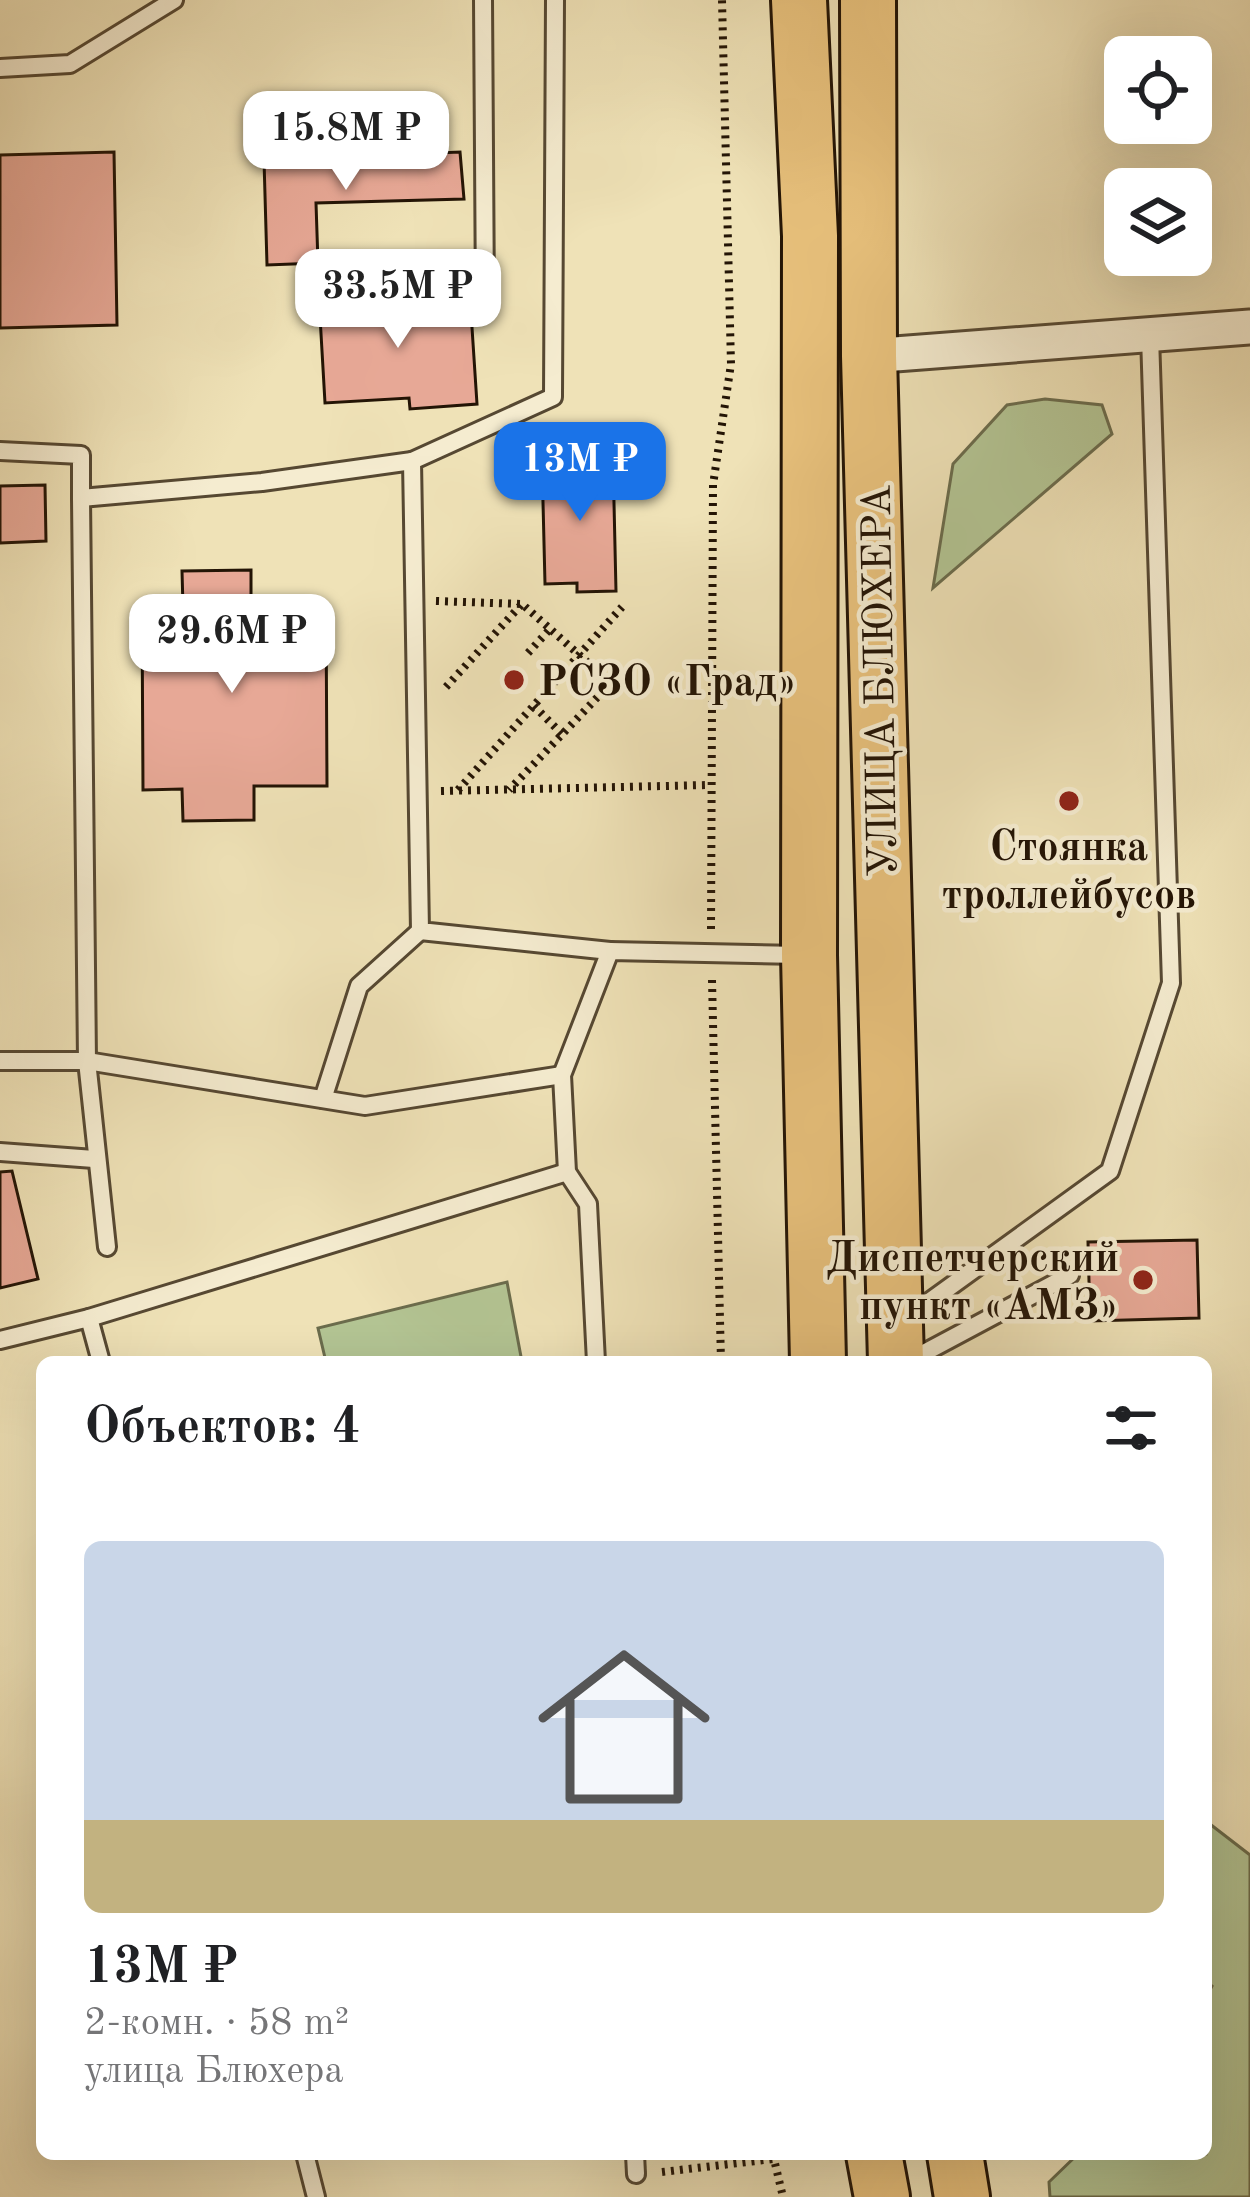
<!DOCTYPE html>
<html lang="ru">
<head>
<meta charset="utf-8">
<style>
  body { margin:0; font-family:"Old Standard TT",serif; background:#f6f6f6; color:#202124; height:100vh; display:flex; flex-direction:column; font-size:45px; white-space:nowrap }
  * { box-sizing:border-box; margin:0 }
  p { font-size:39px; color:#757577 }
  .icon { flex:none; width:66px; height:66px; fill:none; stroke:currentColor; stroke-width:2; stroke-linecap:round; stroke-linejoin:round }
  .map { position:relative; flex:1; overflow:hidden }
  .panel { position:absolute; left:36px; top:1356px; width:1176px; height:804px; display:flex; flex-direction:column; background:#fff; border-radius:18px; box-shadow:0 12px 48px #0002 }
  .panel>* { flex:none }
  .tools { position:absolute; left:1104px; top:36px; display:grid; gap:24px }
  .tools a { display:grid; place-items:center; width:108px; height:108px; border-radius:18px; background:#fff; box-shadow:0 12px 48px #0002; font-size:60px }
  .price { position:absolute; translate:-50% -102px; padding:0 27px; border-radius:24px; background:#fff; color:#222; font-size:39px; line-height:78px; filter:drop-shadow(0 3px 6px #0008) }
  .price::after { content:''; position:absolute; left:50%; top:72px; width:36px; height:27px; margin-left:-18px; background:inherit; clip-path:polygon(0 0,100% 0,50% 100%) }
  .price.selected { background:#1a73e8; color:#fff }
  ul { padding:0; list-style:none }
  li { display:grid; align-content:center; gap:24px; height:636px; padding:0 48px }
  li+li { border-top:3px solid #e0e0e0 }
  li span { display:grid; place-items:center; height:372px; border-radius:18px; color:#555 }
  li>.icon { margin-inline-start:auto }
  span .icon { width:216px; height:216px; fill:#fffc; stroke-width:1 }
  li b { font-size:51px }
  h2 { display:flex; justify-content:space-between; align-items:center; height:144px; padding:0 48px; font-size:51px }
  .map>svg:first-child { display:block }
  .green { fill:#b3c493; stroke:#6b6c4c; stroke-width:3 }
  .building { fill:#e7a896; stroke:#231405; stroke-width:3 }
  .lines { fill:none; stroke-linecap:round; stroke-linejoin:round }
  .lane-casing { stroke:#564832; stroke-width:22 }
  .street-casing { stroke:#564832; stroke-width:39 }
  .primary-casing { stroke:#231405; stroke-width:60 }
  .path { stroke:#231405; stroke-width:8; stroke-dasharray:3 6; stroke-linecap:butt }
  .lane { stroke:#f5ecd0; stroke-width:16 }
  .street { stroke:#f5ecd0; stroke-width:33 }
  .primary { stroke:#e8c17c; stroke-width:54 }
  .poi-dot { fill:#8f2418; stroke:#f5ecd0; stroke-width:4.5 }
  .labels { text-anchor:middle; stroke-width:9; stroke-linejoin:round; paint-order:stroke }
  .poi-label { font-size:42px; font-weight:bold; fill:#231405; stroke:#f5ecd0; text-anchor:start }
  .street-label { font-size:42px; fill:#231405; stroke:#f5ecd0 }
</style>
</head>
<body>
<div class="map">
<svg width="1250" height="2197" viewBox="0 0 1250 2197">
  <rect width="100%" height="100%" fill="#efe2b7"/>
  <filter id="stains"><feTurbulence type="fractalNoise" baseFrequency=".00167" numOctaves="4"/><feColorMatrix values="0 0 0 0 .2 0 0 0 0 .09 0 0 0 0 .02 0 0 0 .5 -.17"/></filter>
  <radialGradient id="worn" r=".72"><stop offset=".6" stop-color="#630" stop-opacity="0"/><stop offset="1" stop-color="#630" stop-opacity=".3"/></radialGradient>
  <g class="green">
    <polygon points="1045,399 1102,405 1112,434 933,588 953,464 1007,405"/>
    <polygon points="507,1282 522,1362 326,1362 318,1328"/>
    <polygon points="1206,1821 1250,1855 1250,2197 1050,2197 1049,2182 1078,2154 1206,2154 1206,1997 1212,1986 1206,1981"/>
  </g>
  <g class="building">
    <polygon points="114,152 117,325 0,328 0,155"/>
    <polygon points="460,152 464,199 316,203 318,263 267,265 264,160"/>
    <polygon points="397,295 397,302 470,297 477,404 410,409 409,398 325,403 319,299"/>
    <polygon points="613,459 616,591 577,592 577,583 545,584 542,461"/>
    <polygon points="45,485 46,541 0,543 0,486"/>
    <polygon points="251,570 251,606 326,605 327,786 254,786 254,820 183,821 182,789 143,790 142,608 183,607 182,571"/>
    <polygon points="12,1171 38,1279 0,1288 0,1172"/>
    <polygon points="1197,1240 1199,1318 1090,1321 1088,1242"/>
  </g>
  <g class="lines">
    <g class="lane-casing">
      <g id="lane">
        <polyline points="483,0 485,304"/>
        <polyline points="555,0 553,397 412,461 420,931 610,951"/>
        <polyline points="0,68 70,64 174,0"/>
        <polyline points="0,451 81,455 81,498 262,482 412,461"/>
        <polyline points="81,498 87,1061 107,1247"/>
        <polyline points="0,1061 87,1061 365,1106 562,1075"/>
        <polyline points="323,1099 359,986 420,931"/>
        <polyline points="0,1152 94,1159"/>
        <polyline points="89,1318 101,1362"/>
        <polyline points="904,1320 1110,1171 1171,983 1150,336"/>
        <polyline points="0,1340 89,1318 567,1172"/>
        <polyline points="596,1362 588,1204 567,1172 562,1075 610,951 800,955"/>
        <polyline points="907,1362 1070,1275"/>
        <polyline points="305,2154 316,2197"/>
        <polyline points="635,2154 636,2174"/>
      </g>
    </g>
    <g class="street-casing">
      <polyline id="street" points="869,356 1250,327"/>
    </g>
    <g class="primary-casing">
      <g id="primary">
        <polyline points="799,0 810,236 809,955 818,1362"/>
        <polyline points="868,0 869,356 896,1362"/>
        <polyline points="874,2154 882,2197"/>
        <polyline points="955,2154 962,2197"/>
      </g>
    </g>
    <g class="path">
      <polyline points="436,601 522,604 611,683 509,790"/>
      <polyline points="528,653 550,629"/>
      <polyline points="446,687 521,605"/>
      <polyline points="534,706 563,735"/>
      <polyline points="458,790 622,607"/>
      <polyline points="441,791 709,785"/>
      <polyline points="711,929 713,485 731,364 722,0"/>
      <polyline points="712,980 721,1362"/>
      <polyline points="773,2155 783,2197"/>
      <polyline points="662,2172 773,2159"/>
    </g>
    <use href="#lane" class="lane"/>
    <use href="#street" class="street"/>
    <use href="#primary" class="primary"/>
  </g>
  <g class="poi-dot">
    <circle cx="514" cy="680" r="12"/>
    <circle cx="1069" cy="801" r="12"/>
    <circle cx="1143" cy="1280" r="12"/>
  </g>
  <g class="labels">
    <g class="poi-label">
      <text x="538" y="695">РСЗО «Град»</text>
      <text x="1069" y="860" text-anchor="middle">Стоянка<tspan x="1069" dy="48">троллейбусов</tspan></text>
      <text x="1119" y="1271" text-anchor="end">Диспетчерский<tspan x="1119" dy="48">пункт «АМЗ»</tspan></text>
    </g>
    <g class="street-label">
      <text transform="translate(878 681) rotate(-91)" y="15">УЛИЦА БЛЮХЕРА</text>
    </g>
  </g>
  <rect width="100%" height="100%" filter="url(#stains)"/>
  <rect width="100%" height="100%" fill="url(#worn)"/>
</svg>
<div class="tools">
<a><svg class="icon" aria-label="locate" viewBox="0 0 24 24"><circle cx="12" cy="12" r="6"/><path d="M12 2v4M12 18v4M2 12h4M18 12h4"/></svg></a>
<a><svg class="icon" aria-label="layers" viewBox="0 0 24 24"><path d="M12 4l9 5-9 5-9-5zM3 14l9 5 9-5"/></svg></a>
</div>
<b class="price" style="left:346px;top:193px">15.8M ₽</b>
<b class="price" style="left:398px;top:351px">33.5M ₽</b>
<b class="price selected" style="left:580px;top:524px">13M ₽</b>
<b class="price" style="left:232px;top:696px">29.6M ₽</b>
<section class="panel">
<h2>Объектов: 4<svg class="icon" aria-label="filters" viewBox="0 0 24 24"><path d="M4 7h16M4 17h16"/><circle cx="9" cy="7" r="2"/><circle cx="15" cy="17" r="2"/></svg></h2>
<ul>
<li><span style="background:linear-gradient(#c9d6e8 75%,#c2b280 0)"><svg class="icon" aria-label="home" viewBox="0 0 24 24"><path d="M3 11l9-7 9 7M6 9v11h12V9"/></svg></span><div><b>13M ₽</b><p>2-комн. · 58 m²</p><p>улица Блюхера</p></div></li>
</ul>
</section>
</div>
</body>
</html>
